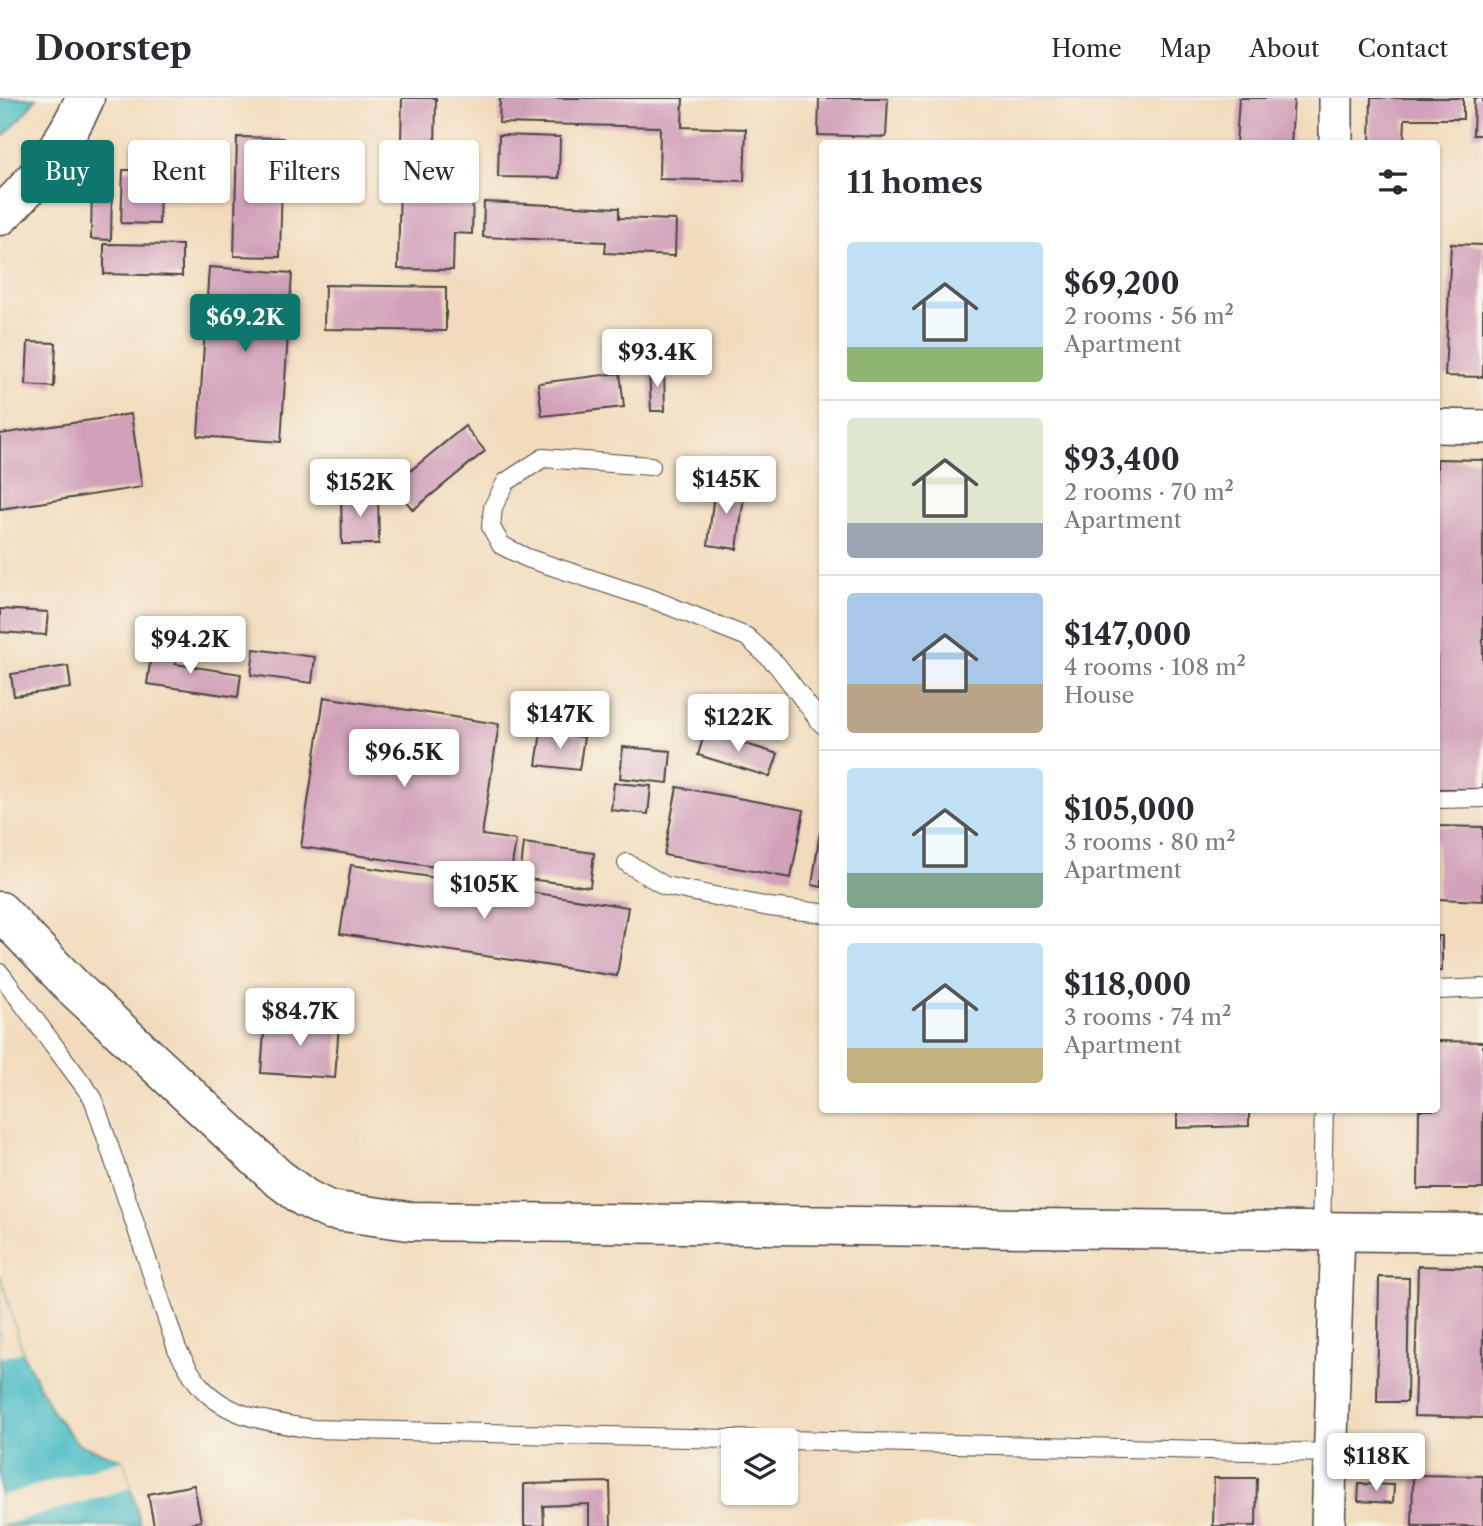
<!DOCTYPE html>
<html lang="en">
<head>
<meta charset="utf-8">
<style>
  body { margin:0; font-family:"Libre Caslon Text",serif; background:#f2f2f3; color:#2b2b33; height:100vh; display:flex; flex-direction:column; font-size:26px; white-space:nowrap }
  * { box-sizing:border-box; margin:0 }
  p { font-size:23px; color:#7c7c81 }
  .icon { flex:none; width:38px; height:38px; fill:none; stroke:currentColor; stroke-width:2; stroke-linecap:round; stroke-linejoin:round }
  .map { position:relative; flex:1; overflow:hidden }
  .side { position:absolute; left:819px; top:42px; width:621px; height:973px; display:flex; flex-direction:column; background:#fff; border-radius:7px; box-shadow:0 2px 5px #0004 }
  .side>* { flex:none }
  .hud { position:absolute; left:21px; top:42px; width:665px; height:63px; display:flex; gap:14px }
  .controls { position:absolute; left:721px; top:1330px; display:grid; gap:14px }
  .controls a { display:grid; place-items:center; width:77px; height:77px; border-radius:7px; background:#fff; box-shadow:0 2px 5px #0004; font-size:35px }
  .price { position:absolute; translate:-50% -60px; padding:0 16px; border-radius:7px; background:#fff; color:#222; font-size:23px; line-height:46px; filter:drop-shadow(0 2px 4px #0008) }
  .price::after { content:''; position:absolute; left:50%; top:42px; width:21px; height:16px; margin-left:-10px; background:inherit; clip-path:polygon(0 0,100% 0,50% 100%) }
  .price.active { background:#0f766e; color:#fff }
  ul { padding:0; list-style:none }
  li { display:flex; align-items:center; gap:21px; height:175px; padding:0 28px }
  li+li { border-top:2px solid #e1e1e2 }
  li span { display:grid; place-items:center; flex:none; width:196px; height:140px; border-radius:7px; color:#555 }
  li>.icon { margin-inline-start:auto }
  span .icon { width:84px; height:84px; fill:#fffc; stroke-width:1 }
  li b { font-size:30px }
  h2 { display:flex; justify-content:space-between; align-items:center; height:84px; padding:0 28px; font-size:30px }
  .chip { padding:0 24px; border-radius:7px; background:#fff; box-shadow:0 2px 5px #0004; font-size:24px; line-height:63px }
  .chip.active { background:#0f766e; color:#fff }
  header { display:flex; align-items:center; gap:42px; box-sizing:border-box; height:98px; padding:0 35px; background:#fff; border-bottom:2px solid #e1e1e2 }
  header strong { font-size:33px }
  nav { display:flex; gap:38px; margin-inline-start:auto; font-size:24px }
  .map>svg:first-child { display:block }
  .water { fill:#4fbdc6; stroke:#3d7478; stroke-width:2 }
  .pier { fill:#f2dbbc }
  .building { fill:#d1a0b9 }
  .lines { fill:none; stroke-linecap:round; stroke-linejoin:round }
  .service-casing { stroke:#494541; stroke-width:20 }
  .minor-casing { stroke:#494541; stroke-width:36 }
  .tertiary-casing { stroke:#494541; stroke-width:41 }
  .service { stroke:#fff; stroke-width:18 }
  .minor { stroke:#fff; stroke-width:33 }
  .tertiary { stroke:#fff; stroke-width:38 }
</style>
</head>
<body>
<header>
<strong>Doorstep</strong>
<nav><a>Home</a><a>Map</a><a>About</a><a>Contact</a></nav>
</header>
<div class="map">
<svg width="1483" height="1428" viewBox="0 0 1483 1428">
  <rect width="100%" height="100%" fill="#f7f3e8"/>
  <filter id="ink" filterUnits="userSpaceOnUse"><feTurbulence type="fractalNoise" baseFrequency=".0143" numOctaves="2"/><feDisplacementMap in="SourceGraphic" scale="14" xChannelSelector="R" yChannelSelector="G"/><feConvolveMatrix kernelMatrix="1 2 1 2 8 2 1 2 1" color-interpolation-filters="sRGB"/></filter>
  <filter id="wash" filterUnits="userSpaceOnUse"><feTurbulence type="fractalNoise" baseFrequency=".00686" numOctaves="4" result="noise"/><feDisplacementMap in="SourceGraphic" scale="28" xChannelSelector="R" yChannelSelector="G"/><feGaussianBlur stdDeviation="1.57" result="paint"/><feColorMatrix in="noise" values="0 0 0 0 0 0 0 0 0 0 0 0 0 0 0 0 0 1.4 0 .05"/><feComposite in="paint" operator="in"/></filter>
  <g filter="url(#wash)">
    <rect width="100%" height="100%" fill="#f2dbbc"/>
    <g class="water">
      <polygon points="0,0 36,0 21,20 0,41"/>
      <polygon points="0,1178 22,1254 53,1315 78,1346 123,1362 141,1428 0,1428"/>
    </g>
    <g class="pier">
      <polygon points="0,1178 22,1254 0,1260"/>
      <polygon points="123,1362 131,1390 0,1428 0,1398"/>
    </g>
    <g id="blocks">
      <g class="building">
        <polygon points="402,0 436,0 435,54 474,55 472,136 454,135 453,172 398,171"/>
        <polygon points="500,0 683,0 682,29 746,31 744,83 659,81 660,29 499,25"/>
        <polygon points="819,0 888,0 886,39 818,37"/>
        <polygon points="1239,0 1294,0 1291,46 1236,46"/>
        <polygon points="1371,0 1463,0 1463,21 1405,21 1404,46 1370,46"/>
        <polygon points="1474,0 1483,0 1483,37 1473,37"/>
        <polygon points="499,37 560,39 559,80 498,79"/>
        <polygon points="237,39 283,40 280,159 234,158"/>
        <polygon points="132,48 172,50 170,88 160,88 159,126 121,125 123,72 131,72"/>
        <polygon points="92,86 112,86 111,142 91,141"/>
        <polygon points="484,104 619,110 619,120 676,122 675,158 605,155 606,144 483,139"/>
        <polygon points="104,146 182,147 182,178 104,176"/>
        <polygon points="1451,146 1483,147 1483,279 1445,278"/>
        <polygon points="209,169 292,175 281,344 198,338"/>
        <polygon points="325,187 446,189 446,233 324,231"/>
        <polygon points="660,242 675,242 676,264 660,264"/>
        <polygon points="28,244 56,245 54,289 26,287"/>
        <polygon points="649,270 664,270 665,313 651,313"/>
        <polygon points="620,275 624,309 542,318 538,285"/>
        <polygon points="131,316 142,389 0,411 0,336"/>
        <polygon points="465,328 485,353 413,412 393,387"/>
        <polygon points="1437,361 1483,362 1483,691 1437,691"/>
        <polygon points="715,386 745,390 737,451 708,447"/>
        <polygon points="341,395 378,395 379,446 342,446"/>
        <polygon points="0,511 48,514 46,537 0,534"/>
        <polygon points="152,551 176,555 175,566 241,576 238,599 147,586"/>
        <polygon points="254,551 315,559 312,585 251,577"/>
        <polygon points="68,568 71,590 14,598 11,576"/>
        <polygon points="324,599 499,626 482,737 516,742 510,780 301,749"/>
        <polygon points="705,633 778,656 770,679 698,657"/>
        <polygon points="541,634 584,639 579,672 536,667"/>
        <polygon points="623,649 671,653 668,685 620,680"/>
        <polygon points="614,685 651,688 648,716 611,712"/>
        <polygon points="677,689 804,712 791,780 664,757"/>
        <polygon points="1437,728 1483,729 1483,803 1437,801"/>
        <polygon points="820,734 822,735 822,789 812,787"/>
        <polygon points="524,745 594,755 590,789 520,780"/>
        <polygon points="351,767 628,809 617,878 340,836"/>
        <rect x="1437" y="838" width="5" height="35"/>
        <polygon points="265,921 339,926 335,980 261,975"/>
        <polygon points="1437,943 1483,944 1483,1091 1418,1091 1419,1012 1437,1012"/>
        <polygon points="1177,1012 1249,1012 1249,1028 1177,1030"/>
        <polygon points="1418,1168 1483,1170 1483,1320 1414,1318"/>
        <polygon points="1379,1179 1409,1180 1407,1304 1377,1304"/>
        <polygon points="1413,1377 1483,1378 1483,1428 1412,1428"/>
        <polygon points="1214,1380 1257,1380 1256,1428 1213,1428"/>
        <polygon points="610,1384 611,1428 589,1428 589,1406 543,1408 544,1428 524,1428 524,1386"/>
        <polygon points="1359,1386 1394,1387 1393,1405 1358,1403"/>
        <polygon points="194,1387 201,1423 175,1428 154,1428 148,1396"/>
      </g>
    </g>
  </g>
  <g filter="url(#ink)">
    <use href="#blocks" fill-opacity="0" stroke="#494541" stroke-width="2"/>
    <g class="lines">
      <g class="service-casing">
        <g id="service">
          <polyline points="651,368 543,360 506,384 493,409 491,429 501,447 527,460 652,501 747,539 777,567 822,626"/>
          <polyline points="1437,701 1483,700"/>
          <polyline points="627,765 665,788 769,809 822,815"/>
          <path d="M0 875 93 1000 177 1251C183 1262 190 1274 197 1284 225 1320 271 1324 313 1331L776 1342"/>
          <polyline points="1437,892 1483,890"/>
          <polyline points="1321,1133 1324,1012"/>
          <polyline points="786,1342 1330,1355"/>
        </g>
      </g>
      <g class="minor-casing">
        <g id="minor">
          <polyline points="1336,46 1336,0"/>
          <polyline points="1437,328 1483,329"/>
          <polyline points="1328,1428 1338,1134"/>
        </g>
      </g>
      <g class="tertiary-casing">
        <g id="tertiary">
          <path d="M0 118C36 84 65 46 85 0"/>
          <polyline points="0,813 73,889 277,1079 305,1100 329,1112 409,1123 1483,1135"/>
        </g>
      </g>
      <use href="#service" class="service"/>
      <use href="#minor" class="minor"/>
      <use href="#tertiary" class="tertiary"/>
    </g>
  </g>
</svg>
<div class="controls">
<a><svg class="icon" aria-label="layers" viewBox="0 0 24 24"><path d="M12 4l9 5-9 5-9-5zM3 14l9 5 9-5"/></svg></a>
</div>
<b class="price active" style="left:245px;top:256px">$69.2K</b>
<b class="price" style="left:657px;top:291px">$93.4K</b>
<b class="price" style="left:726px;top:418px">$145K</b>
<b class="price" style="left:360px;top:421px">$152K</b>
<b class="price" style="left:190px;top:578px">$94.2K</b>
<b class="price" style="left:560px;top:653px">$147K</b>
<b class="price" style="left:738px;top:656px">$122K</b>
<b class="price" style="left:404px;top:691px">$96.5K</b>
<b class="price" style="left:484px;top:823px">$105K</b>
<b class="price" style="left:300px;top:950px">$84.7K</b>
<b class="price" style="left:1376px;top:1395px">$118K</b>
<div class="hud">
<a class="chip active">Buy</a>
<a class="chip">Rent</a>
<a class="chip">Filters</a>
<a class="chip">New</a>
</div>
<section class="side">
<h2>11 homes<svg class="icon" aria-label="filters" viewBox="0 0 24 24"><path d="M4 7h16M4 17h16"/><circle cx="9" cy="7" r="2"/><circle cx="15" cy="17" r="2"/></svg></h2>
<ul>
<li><span style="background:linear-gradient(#bfe0f5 75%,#8fb573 0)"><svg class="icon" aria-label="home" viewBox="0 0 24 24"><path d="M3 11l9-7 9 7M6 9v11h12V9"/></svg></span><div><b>$69,200</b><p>2 rooms · 56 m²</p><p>Apartment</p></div></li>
<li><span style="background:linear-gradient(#dfe7d0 75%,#9aa5b1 0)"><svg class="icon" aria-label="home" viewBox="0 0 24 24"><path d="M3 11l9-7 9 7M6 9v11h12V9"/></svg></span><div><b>$93,400</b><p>2 rooms · 70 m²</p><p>Apartment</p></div></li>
<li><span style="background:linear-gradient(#a9c7e8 65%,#b9a48a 0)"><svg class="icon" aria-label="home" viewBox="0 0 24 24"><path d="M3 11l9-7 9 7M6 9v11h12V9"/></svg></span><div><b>$147,000</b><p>4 rooms · 108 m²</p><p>House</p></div></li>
<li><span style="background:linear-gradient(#bfe0f5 75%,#7fa58c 0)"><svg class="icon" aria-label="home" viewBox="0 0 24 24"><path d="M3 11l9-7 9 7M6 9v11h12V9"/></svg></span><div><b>$105,000</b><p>3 rooms · 80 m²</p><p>Apartment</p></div></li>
<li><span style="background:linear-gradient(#bfe0f5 75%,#c2b280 0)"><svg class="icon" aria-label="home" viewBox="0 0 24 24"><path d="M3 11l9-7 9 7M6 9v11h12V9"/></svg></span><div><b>$118,000</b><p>3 rooms · 74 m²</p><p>Apartment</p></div></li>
</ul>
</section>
</div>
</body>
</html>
